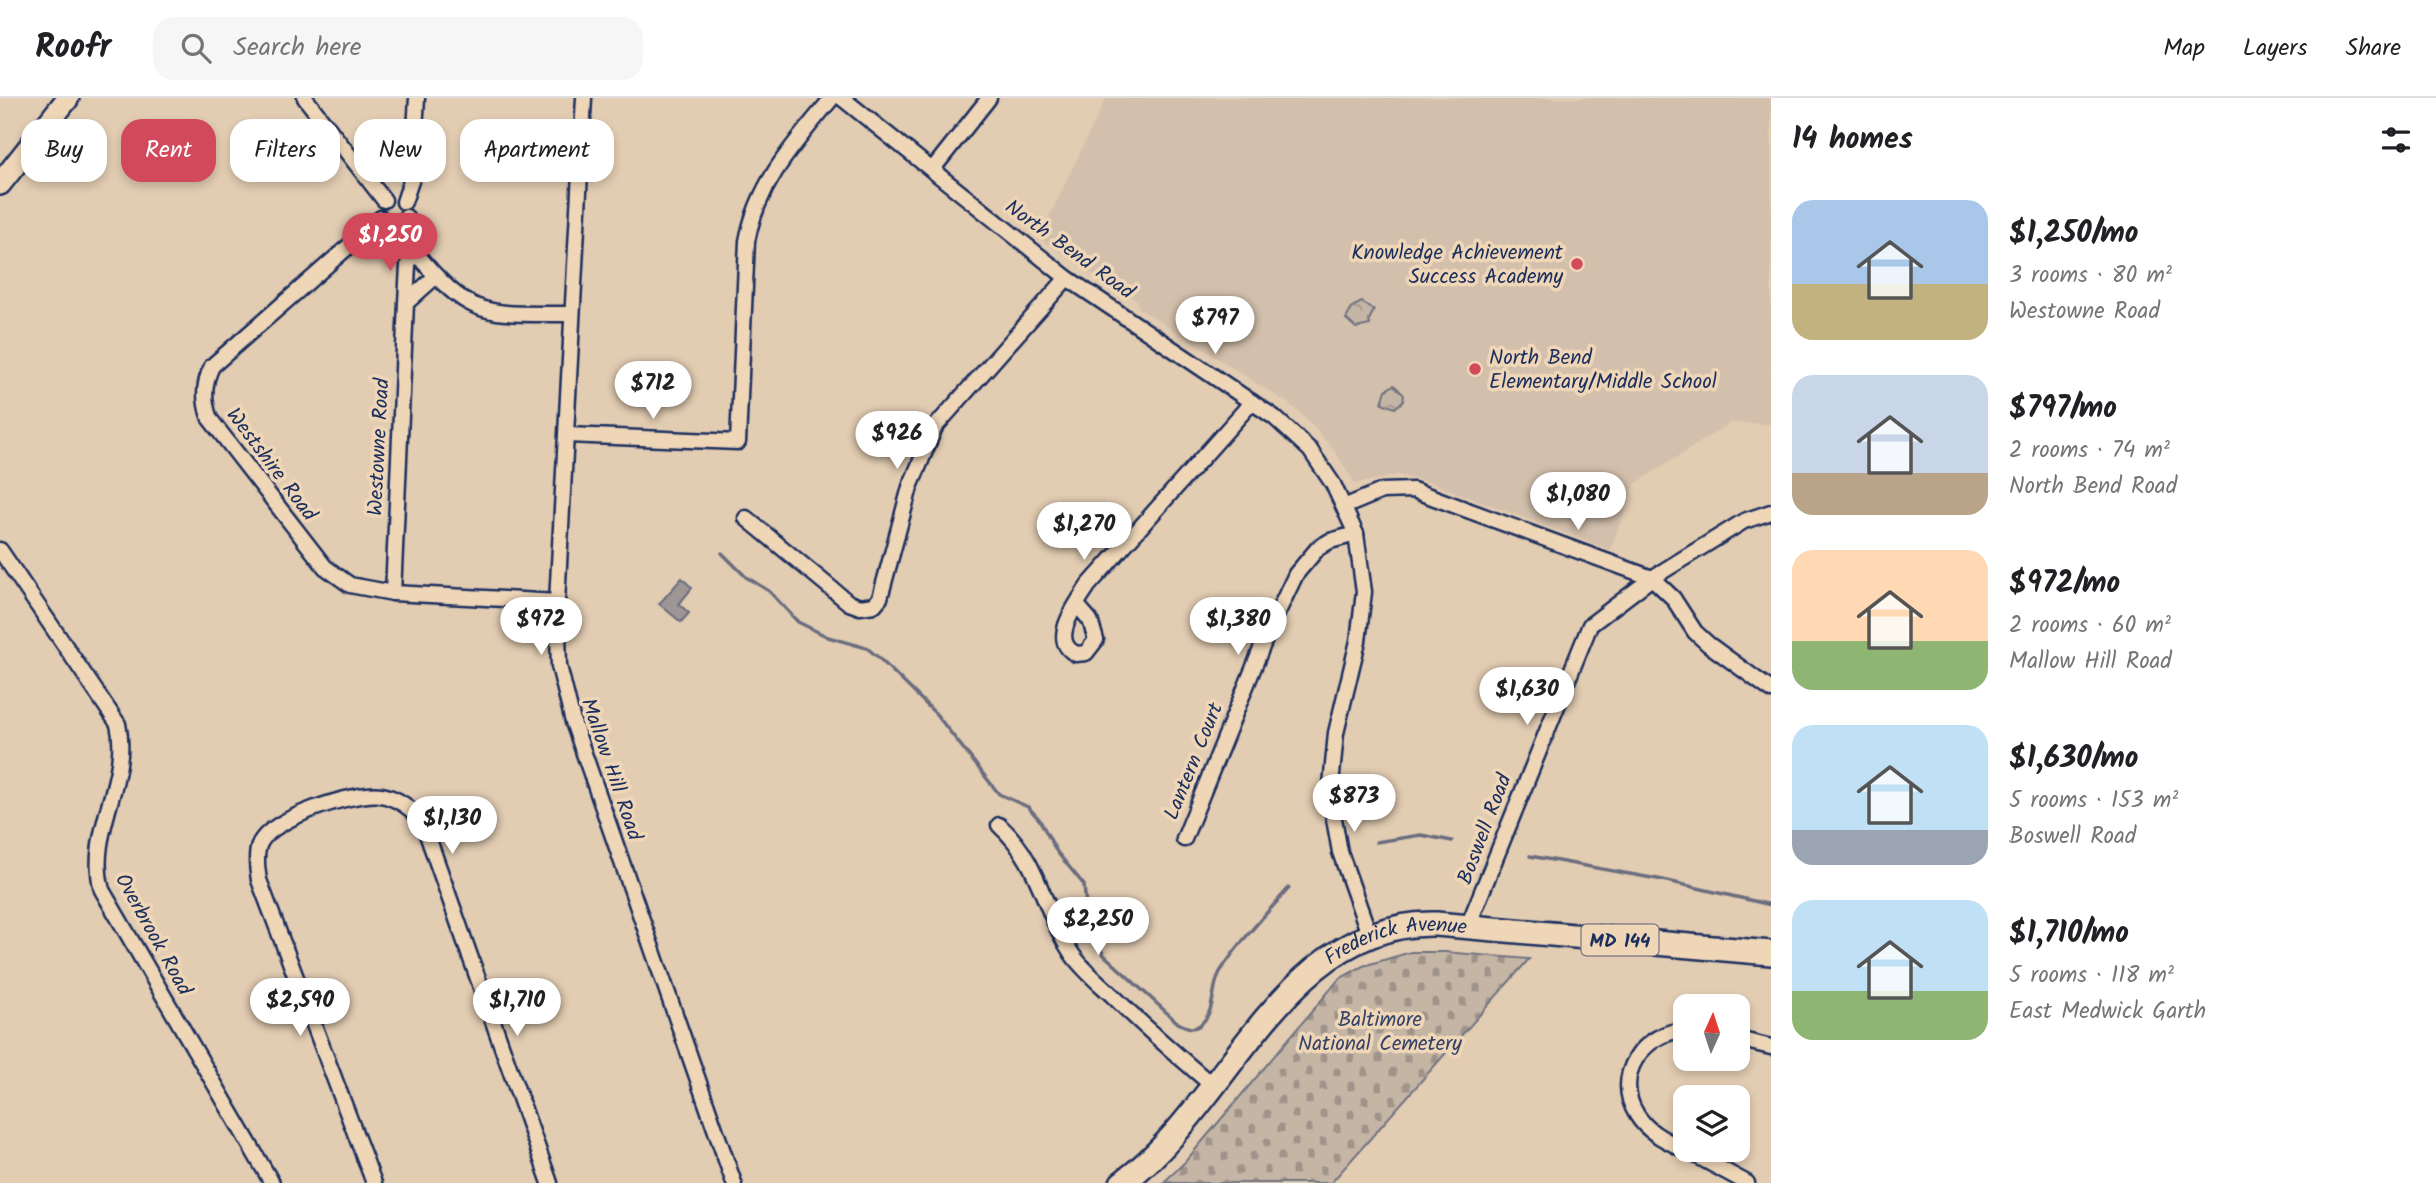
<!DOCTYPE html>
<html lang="en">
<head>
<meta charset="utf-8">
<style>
  body { margin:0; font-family:Kalam,sans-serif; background:#f6f6f6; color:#202124; height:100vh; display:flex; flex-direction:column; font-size:26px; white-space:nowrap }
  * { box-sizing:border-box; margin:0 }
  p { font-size:23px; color:#757577 }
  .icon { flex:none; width:38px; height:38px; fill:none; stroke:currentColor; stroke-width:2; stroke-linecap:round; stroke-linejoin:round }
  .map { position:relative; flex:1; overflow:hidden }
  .details { display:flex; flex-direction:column; background:#fff; width:665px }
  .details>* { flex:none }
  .top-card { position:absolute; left:21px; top:21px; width:665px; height:63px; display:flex; gap:14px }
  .needle { width:46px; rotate:3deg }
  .fabs { position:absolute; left:1673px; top:896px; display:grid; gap:14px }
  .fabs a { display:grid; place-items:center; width:77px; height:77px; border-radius:14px; background:#fff; box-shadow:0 4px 10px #0003; font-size:35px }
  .price { position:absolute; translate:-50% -60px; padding:0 16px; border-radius:24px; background:#fff; color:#222; font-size:23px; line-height:46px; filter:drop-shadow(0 2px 4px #0008) }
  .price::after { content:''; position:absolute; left:50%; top:42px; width:21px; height:16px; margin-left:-10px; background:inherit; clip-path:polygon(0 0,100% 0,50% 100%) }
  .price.on { background:#d1495b; color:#fff }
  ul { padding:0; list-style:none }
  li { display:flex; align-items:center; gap:21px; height:175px; padding:0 21px }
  li span { display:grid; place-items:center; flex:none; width:196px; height:140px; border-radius:21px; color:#555 }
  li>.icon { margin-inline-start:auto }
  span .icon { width:84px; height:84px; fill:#fffc; stroke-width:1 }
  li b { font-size:30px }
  h2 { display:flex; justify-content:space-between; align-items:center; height:84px; padding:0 21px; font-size:30px }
  .pill { padding:0 24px; border-radius:21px; background:#fff; box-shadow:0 4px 10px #0003; font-size:24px; line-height:63px }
  .pill.on { background:#d1495b; color:#fff }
  header { display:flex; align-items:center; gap:42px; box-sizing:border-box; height:98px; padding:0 35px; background:#fff; border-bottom:2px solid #e0e0e0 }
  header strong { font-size:33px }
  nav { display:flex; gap:38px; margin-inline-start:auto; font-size:24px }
  .search { width:490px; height:63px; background:#f6f6f6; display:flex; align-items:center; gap:18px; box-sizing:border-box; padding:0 24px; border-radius:21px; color:#757577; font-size:26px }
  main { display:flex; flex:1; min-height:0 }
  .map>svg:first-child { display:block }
  .built { fill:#d3c0ac }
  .cemetery { fill:url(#cemetery-stones); stroke:#707282; stroke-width:2 }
  .park { fill:url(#park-crowns); stroke:#707282; stroke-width:2 }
  .water { fill:#9e9695; stroke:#6a6d7f; stroke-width:2 }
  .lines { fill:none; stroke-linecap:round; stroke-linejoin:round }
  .stream { stroke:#6a6d7f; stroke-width:3.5 }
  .street-casing { stroke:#1b2f5e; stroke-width:19 }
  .secondary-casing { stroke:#1b2f5e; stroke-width:26 }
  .primary-casing { stroke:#1b2f5e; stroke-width:28 }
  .street { stroke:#efd6b7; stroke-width:14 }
  .secondary { stroke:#efd6b7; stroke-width:21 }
  .primary { stroke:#efd6b7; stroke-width:23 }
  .poi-dot { fill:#d1495b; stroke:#efd6b7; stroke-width:2.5 }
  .labels { text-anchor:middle; stroke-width:7; stroke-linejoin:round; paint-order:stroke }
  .shield { fill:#efd6b7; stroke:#5b6179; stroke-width:2 }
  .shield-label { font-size:19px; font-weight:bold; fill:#1b2f5e }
  .street-label { font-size:21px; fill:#1b2f5e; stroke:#efd6b7 }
  .poi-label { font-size:21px; fill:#1b2f5e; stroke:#efd6b7; text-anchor:end }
  .park-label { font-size:21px; fill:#344369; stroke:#efd6b7 }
</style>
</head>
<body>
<header>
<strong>Roofr</strong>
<div class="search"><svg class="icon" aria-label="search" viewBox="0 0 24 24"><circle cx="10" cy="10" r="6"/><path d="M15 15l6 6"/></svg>Search here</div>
<nav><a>Map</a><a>Layers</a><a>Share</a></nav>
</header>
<main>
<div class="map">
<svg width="1771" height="1085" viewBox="0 0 1771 1085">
  <defs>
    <pattern id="cemetery-stones" width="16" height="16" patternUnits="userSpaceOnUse" patternTransform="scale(1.75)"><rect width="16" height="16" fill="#c5b5a5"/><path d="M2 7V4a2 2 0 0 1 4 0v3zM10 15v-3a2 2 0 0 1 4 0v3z" fill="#9f948a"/></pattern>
    <pattern id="park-crowns" width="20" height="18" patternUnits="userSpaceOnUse" patternTransform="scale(1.75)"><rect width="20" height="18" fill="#c5b5a5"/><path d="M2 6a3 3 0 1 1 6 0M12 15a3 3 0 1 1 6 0" fill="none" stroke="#9f948a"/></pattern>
  </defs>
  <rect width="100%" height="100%" fill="#e2ccb2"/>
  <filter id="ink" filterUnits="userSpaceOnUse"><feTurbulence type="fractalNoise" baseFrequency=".0143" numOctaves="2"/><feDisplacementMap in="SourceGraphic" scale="14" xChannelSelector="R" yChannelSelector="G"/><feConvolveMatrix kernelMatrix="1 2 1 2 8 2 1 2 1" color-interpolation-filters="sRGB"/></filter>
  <g filter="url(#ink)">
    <polygon class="built" points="1106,0 1771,0 1771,326 1730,325 1635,386 1610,452 1429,384 1398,377 1355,386 1336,355 1308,322 1288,305 1139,210 1137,202 1122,193 1117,193 1039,140"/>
    <polygon class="cemetery" points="1411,854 1444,854 1529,861 1331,1085 1163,1085 1185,1064 1339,881 1363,868"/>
    <g class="park">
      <polygon points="1362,204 1374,212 1369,222 1370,227 1356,230 1346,221 1352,209"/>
      <polygon points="1394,287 1404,297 1403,303 1395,310 1382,305 1386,292"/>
    </g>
    <polygon class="water" points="682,480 692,490 679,506 689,515 681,524 659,506"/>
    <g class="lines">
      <g class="stream">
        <path d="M722 455 746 479 769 493 798 524 828 539 867 550 879 560 936 616 999 696 1028 709 1039 721 1057 754 1084 787 1088 830 1104 857 1178 925C1188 930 1194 933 1202 925 1216 911 1211 890 1220 874 1239 844 1266 816 1289 790"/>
        <polyline points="1376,744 1421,737 1452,743"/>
        <polyline points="1530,758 1663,782 1771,807"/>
      </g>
      <g class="street-casing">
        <g id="street">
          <polyline points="305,0 384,102"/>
          <polyline points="584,0 557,504 559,568 573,624 734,1085"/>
          <polyline points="842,0 1067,180 1274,319 1310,352 1333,386 1356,436 1364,494 1358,543 1336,635 1330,698 1340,754 1369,836"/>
          <polyline points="932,72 989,0"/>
          <polyline points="404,104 412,80 417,0"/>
          <path d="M381 120 212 268C203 286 203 303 210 321L325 469 350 487 393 495 557 504"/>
          <path d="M389 127C397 138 407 145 415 154 473 224 487 215 572 216"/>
          <polyline points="406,205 435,179"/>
          <path d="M567 337 738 344 747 143C758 84 795 45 832 0"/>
          <polyline points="1346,408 1382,393 1413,392 1652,480 1673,500 1695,534 1708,546 1771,592"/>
          <polyline points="746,420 849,505 860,509 874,507 880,500 910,389 935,329 1067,180"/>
          <path d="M0 452 118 626C131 682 86 735 102 792L272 1085"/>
          <polyline points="393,495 406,205 408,167 413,151 406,119"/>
          <path d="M1077 507 1090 522 1096 542 1086 555 1076 556C1048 542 1077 506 1088 488L1252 304"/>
          <path d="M999 727C1041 765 1042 811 1072 856 1083 872 1099 885 1113 898 1145 930 1179 959 1213 988"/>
          <polyline points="1184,741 1266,539 1296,476 1318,450 1330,443 1356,436"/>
          <polyline points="1468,828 1590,527 1652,480 1744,423 1771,414"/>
          <path d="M1685 932C1643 934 1612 978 1637 1017 1648 1035 1667 1043 1685 1052"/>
          <polyline points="1738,941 1771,949"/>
          <polyline points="1686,1052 1747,1085"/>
          <path d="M374 1085 259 782C257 771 255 756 260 745 272 720 355 693 381 697 398 700 410 710 422 722L550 1085"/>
        </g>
      </g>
      <g class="secondary-casing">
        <polyline id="secondary" points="0,86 68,0"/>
      </g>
      <g class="primary-casing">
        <g id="primary">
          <path id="s1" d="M1122 1085C1229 1008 1284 822 1436 826L1771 855"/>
        </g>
      </g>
      <use href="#street" class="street"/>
      <use href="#secondary" class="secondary"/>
      <use href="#primary" class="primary"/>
    </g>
  </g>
  <g class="poi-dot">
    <circle cx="1577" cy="166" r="7"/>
    <circle cx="1475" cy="271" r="7"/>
  </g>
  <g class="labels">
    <rect class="shield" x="1581.5" y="826.5" width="77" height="31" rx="5"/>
    <g class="shield-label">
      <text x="1620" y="849">MD 144</text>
    </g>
    <g class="street-label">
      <text transform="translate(1070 151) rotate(36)" y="7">North Bend Road</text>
      <text transform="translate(378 349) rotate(-87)" y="7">Westowne Road</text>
      <text transform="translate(272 366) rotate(53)" y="7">Westshire Road</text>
      <text transform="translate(1193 663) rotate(-68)" y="7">Lantern Court</text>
      <text transform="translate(612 671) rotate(71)" y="7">Mallow Hill Road</text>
      <text transform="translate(1484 731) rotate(-69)" y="7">Boswell Road</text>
      <text transform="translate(154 836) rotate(61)" y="7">Overbrook Road</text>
      <text dy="7" stroke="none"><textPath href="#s1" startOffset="378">Frederick Avenue</textPath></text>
    </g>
    <g class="poi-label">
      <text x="1563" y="161">Knowledge Achievement<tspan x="1563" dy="24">Success Academy</tspan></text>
      <text x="1489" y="266" text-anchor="start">North Bend<tspan x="1489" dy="24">Elementary/Middle School</tspan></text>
    </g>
    <g class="park-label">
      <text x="1380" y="928">Baltimore<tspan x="1380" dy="24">National Cemetery</tspan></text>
    </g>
  </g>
</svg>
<div class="fabs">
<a><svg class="needle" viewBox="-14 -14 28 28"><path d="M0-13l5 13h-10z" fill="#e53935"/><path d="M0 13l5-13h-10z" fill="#757577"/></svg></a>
<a><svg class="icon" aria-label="layers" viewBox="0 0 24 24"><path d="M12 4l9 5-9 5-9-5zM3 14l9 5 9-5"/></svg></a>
</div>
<b class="price on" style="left:390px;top:175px">$1,250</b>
<b class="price" style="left:1215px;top:258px">$797</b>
<b class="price" style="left:653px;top:323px">$712</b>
<b class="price" style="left:897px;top:373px">$926</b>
<b class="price" style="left:1578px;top:434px">$1,080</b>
<b class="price" style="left:1084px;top:464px">$1,270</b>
<b class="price" style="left:541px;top:559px">$972</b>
<b class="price" style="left:1238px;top:559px">$1,380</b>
<b class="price" style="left:1527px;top:629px">$1,630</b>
<b class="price" style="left:1354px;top:736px">$873</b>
<b class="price" style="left:452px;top:758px">$1,130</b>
<b class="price" style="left:1098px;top:859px">$2,250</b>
<b class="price" style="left:300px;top:940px">$2,590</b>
<b class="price" style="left:517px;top:940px">$1,710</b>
<div class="top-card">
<a class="pill">Buy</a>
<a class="pill on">Rent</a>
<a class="pill">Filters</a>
<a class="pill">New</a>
<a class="pill">Apartment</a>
</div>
</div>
<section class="details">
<h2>14 homes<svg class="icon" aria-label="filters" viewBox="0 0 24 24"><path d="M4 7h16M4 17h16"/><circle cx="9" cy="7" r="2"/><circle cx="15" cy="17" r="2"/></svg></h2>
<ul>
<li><span style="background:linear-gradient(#a9c7e8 60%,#c2b280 0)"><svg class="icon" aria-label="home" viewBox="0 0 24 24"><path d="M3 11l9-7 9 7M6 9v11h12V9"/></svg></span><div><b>$1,250/mo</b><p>3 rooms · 80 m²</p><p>Westowne Road</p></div></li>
<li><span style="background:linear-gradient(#c9d6e8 70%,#b9a48a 0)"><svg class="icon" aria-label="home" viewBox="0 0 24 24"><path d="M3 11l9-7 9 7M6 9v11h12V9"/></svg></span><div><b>$797/mo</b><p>2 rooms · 74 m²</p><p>North Bend Road</p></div></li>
<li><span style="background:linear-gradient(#ffd9b3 65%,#8fb573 0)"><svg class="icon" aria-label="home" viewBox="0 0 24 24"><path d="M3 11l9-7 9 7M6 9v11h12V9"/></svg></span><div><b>$972/mo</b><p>2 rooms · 60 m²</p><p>Mallow Hill Road</p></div></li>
<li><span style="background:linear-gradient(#bfe0f5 75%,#9aa5b1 0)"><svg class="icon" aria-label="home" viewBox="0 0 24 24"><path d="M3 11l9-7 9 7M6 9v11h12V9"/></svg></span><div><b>$1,630/mo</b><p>5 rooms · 153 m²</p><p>Boswell Road</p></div></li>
<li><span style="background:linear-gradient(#bfe0f5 65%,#8fb573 0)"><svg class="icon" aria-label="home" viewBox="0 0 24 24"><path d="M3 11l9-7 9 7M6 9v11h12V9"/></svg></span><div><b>$1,710/mo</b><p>5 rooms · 118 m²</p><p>East Medwick Garth</p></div></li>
</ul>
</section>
</main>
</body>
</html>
